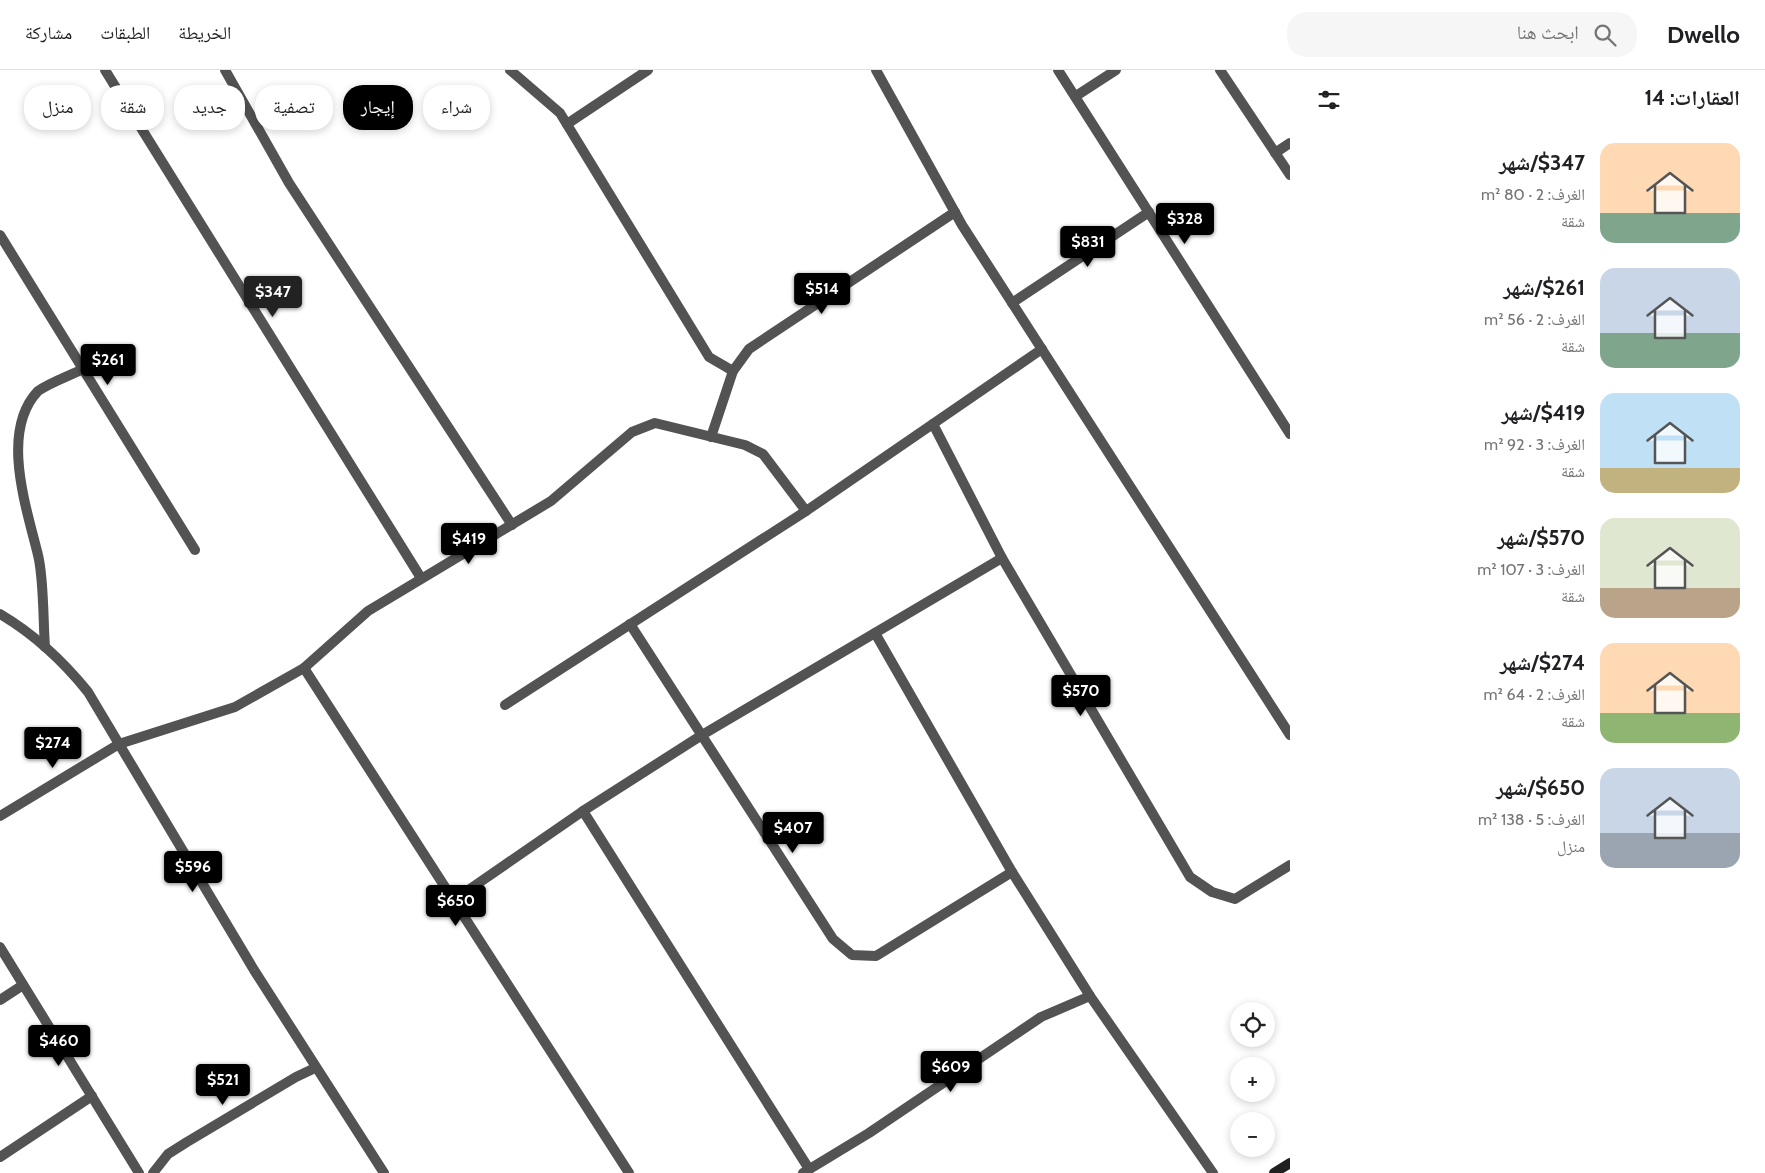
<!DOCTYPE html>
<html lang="ar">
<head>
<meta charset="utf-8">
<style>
  body { margin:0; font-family:Cabin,"Noto Naskh Arabic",sans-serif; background:#f6f6f6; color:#202124; direction:rtl; height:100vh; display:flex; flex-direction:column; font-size:19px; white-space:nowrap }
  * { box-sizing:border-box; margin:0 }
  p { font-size:16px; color:#757577 }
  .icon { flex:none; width:28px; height:28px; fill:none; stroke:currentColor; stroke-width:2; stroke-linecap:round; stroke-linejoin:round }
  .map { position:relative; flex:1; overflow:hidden; direction:ltr }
  .details { display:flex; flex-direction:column; background:#fff; width:475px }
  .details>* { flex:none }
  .top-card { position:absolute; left:15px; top:15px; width:475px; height:45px; direction:rtl; display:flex; gap:10px }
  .controls { position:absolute; left:1230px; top:932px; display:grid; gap:10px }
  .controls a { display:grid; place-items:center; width:45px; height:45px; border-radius:50%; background:#fff; box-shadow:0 2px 8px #0003; font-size:25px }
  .price { position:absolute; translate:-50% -42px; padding:0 11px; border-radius:5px; background:#000; color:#fff; font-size:16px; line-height:32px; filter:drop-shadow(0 1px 2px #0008) }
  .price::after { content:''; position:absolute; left:50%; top:30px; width:15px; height:11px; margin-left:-8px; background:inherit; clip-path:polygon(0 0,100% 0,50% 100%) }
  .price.active { background:#222; color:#fff }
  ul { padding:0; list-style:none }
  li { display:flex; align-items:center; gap:15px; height:125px; padding:0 25px }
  li span { display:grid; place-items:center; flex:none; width:140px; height:100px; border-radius:15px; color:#555 }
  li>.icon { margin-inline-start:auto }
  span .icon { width:60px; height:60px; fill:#fffc; stroke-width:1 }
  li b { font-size:21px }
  h2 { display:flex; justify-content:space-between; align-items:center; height:60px; padding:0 25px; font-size:21px }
  .tag { padding:0 18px; border-radius:20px; background:#fff; box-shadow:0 2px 8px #0003; font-size:18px; line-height:45px }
  .tag.active { background:#000; color:#fff }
  header { display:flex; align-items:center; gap:30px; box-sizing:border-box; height:70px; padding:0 25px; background:#fff; border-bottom:1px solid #e0e0e0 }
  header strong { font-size:24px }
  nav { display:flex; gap:28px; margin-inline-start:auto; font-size:18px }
  .search { width:350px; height:45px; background:#f6f6f6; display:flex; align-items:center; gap:12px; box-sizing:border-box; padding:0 18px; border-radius:20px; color:#757577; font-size:19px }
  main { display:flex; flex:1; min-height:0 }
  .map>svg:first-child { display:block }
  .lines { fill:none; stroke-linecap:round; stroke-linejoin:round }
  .minor { stroke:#535353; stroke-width:10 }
  .secondary { stroke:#202020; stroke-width:10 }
</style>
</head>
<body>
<header>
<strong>Dwello</strong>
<div class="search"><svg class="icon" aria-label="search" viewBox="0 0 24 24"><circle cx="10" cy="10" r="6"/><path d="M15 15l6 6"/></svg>ابحث هنا</div>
<nav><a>الخريطة</a><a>الطبقات</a><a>مشاركة</a></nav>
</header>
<main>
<section class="details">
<h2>العقارات: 14<svg class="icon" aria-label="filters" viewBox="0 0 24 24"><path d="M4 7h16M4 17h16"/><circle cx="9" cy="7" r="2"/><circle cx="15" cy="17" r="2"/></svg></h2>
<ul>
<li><span style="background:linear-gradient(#ffd9b3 70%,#7fa58c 0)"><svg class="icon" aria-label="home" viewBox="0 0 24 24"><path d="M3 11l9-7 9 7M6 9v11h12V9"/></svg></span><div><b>$347/شهر</b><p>الغرف: 2 · 80 m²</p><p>شقة</p></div></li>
<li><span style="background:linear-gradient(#c9d6e8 65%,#7fa58c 0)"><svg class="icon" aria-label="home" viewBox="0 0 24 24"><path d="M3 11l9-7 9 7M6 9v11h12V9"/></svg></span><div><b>$261/شهر</b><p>الغرف: 2 · 56 m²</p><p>شقة</p></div></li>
<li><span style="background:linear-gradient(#bfe0f5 75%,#c2b280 0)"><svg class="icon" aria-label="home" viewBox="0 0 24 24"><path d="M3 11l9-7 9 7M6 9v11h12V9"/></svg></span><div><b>$419/شهر</b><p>الغرف: 3 · 92 m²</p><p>شقة</p></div></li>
<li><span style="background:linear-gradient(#dfe7d0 70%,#b9a48a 0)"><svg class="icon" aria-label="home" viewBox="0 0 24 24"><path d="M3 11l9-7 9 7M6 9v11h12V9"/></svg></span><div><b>$570/شهر</b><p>الغرف: 3 · 107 m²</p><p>شقة</p></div></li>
<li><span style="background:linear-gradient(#ffd9b3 70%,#8fb573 0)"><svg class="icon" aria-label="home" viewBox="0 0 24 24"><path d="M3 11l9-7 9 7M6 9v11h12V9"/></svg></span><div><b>$274/شهر</b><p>الغرف: 2 · 64 m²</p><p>شقة</p></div></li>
<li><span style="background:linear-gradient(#c9d6e8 65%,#9aa5b1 0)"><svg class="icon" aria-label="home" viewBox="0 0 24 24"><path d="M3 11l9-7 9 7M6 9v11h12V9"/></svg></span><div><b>$650/شهر</b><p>الغرف: 5 · 138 m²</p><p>منزل</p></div></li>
</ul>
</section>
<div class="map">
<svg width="1290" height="1103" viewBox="0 0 1290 1103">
  <rect width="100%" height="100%" fill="#fff"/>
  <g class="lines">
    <g class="minor">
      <polyline points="105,0 421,508"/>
      <polyline points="225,0 289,113 512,455"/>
      <polyline points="510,0 560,43 709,287 733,301"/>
      <polyline points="876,0 962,155 1290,665"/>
      <polyline points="1058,0 1290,364"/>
      <polyline points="1220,0 1290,105"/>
      <polyline points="1076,26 1116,0"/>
      <polyline points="567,54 648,0"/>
      <polyline points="1275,83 1290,73"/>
      <polyline points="0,165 195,480"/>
      <polyline points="1012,233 1149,142"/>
      <polyline points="933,354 1002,488 1190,807 1212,822 1235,829 1290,795"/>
      <polyline points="711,367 733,301 749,279 955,142"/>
      <path d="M0 544C34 564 63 591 88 622L254 900 384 1103"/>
      <polyline points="630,554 833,869 852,885 876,886 1012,802"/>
      <polyline points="875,563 1012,802 1090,926 1213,1103"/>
      <path d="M45 577C43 551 44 509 38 485 26 436 0 361 38 321 51 312 69 306 83 299"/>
      <polyline points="304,598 629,1103"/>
      <polyline points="505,635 806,441 1042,279"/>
      <polyline points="583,741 809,1099"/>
      <polyline points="0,746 119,674 235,637 304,598 368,541 551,431 632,362 655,353 745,375 763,384 806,441"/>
      <polyline points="454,830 583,741 702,665 1002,488"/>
      <polyline points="0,877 139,1103"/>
      <polyline points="0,930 23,915"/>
      <polyline points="0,1087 92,1026"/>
      <polyline points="153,1103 168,1084 187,1072 296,1007 315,998"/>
      <polyline points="803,1103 869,1063 1041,947 1090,926"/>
    </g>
    <polyline class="secondary" points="1274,1103 1290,1093"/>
  </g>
</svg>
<div class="controls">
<a><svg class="icon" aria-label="locate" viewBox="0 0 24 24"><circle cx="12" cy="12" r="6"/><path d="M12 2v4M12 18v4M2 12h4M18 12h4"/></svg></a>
<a>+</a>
<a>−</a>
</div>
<b class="price" style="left:1185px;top:175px">$328</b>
<b class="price" style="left:1088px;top:198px">$831</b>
<b class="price" style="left:822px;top:245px">$514</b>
<b class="price active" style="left:273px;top:248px">$347</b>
<b class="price" style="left:108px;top:316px">$261</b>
<b class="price" style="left:469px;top:495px">$419</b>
<b class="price" style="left:1081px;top:647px">$570</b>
<b class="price" style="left:53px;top:699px">$274</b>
<b class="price" style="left:793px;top:784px">$407</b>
<b class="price" style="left:193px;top:823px">$596</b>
<b class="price" style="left:456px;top:857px">$650</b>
<b class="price" style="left:59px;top:997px">$460</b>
<b class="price" style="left:951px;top:1023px">$609</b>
<b class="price" style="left:223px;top:1036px">$521</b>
<div class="top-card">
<a class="tag">شراء</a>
<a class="tag active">إيجار</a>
<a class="tag">تصفية</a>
<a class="tag">جديد</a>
<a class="tag">شقة</a>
<a class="tag">منزل</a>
</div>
</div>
</main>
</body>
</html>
